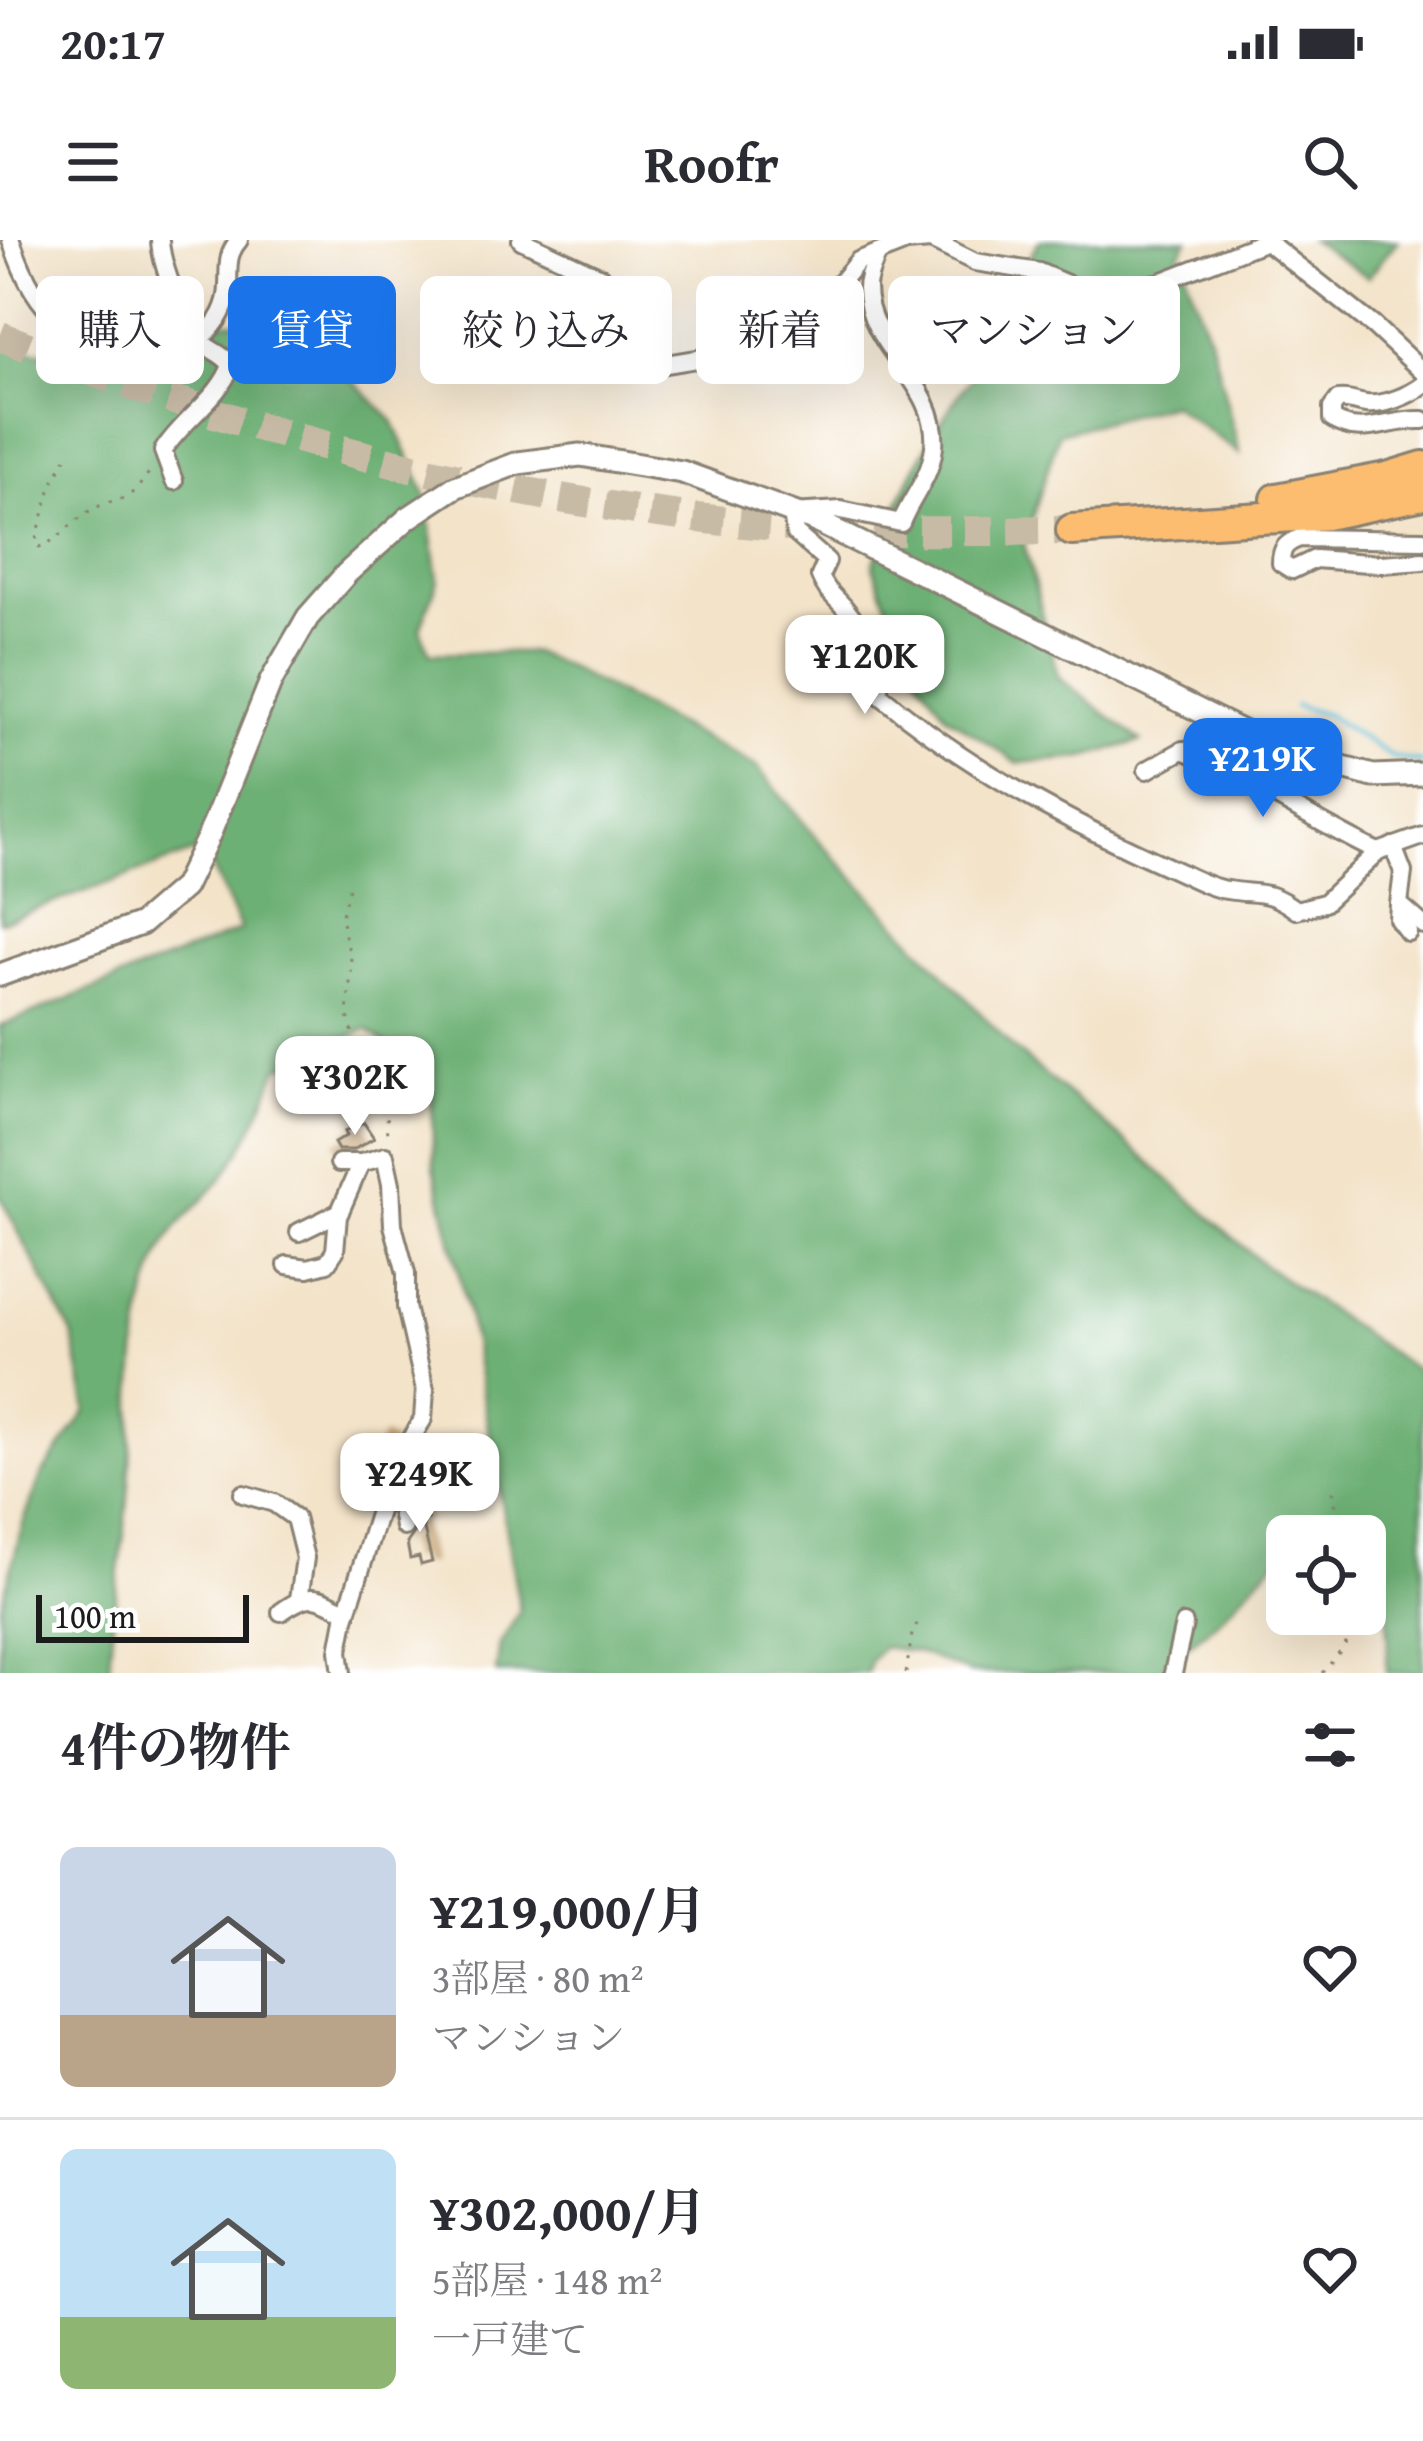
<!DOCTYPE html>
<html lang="ja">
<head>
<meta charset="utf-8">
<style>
  body { margin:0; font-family:"Gentium Book Plus","Noto Serif JP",serif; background:#f7f7f7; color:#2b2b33; height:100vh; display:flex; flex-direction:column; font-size:45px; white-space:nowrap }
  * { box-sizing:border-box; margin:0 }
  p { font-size:39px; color:#7c7c81 }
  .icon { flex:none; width:66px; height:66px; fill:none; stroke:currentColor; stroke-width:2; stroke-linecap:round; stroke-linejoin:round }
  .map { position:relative; height:1433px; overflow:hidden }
  .panel { display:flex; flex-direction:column; background:#fff; flex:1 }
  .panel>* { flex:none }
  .banner { position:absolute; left:36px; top:36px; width:1353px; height:108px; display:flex; gap:24px }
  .tools { position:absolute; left:1266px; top:1275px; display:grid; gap:24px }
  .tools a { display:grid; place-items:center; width:120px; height:120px; border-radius:18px; background:#fff; box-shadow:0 12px 48px #0002; font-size:60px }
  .scale { position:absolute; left:36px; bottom:30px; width:213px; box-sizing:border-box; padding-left:12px; border:6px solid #1c1c1c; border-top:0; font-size:33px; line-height:42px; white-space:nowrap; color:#1c1c1c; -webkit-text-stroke:9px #fff; paint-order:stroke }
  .price { position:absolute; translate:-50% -102px; padding:0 27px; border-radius:24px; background:#fff; color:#222; font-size:39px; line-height:78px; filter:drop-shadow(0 3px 6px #0008) }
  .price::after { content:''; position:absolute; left:50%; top:72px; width:36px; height:27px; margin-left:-18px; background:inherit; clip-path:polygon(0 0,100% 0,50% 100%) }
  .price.current { background:#1a73e8; color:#fff }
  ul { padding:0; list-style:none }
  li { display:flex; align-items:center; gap:36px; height:300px; padding:0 60px }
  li+li { border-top:3px solid #e1e1e2 }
  li span { display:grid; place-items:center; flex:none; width:336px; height:240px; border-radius:18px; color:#555 }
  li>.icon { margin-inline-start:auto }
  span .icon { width:144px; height:144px; fill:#fffc; stroke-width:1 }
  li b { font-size:51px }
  h2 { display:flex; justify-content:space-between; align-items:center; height:144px; padding:0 60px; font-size:51px }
  .tag { padding:0 42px; border-radius:18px; background:#fff; box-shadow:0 12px 48px #0002; font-size:42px; line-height:108px }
  .tag.current { background:#1a73e8; color:#fff }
  .status { display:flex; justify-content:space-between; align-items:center; height:84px; padding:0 60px; background:#fff; direction:ltr }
  .status svg { height:33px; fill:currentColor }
  header { display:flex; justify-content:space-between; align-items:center; height:156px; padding:0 60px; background:#fff; font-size:54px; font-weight:700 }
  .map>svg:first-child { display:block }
  .forest { fill:#6db074; stroke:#446648; stroke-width:3 }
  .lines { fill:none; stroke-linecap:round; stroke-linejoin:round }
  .stream { stroke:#5fc1dd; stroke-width:4.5 }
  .building { fill:#caaa80 }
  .motorway-tunnel { stroke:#c8bba6; stroke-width:30; stroke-dasharray:30 15; stroke-linecap:butt }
  .minor-casing { stroke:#888072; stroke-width:22 }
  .tertiary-casing { stroke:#888072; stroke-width:27 }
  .motorway-casing { stroke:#888072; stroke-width:36 }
  .path { stroke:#888072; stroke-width:3; stroke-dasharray:3 9; stroke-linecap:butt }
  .minor { stroke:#fff; stroke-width:16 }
  .tertiary { stroke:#fff; stroke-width:21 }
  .motorway { stroke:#fcbd6f; stroke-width:30 }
</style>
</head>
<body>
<div class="status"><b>20:17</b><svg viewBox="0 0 49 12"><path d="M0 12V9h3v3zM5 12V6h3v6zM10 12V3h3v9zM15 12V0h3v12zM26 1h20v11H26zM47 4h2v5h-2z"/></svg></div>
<header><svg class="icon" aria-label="menu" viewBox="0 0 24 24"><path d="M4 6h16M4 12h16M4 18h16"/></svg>Roofr<svg class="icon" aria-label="search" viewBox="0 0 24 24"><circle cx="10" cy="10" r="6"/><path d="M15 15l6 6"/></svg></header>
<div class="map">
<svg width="1423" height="1433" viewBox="0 0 1423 1433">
  <rect width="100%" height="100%" fill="#fff"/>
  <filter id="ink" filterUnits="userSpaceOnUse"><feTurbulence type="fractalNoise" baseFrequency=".00833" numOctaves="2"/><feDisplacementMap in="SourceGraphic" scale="24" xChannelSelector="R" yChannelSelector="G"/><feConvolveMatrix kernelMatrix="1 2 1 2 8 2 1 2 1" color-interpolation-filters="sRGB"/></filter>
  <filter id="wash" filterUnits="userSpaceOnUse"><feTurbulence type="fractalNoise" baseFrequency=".004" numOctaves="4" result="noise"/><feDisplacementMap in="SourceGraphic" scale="48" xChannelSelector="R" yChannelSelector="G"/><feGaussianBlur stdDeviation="2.7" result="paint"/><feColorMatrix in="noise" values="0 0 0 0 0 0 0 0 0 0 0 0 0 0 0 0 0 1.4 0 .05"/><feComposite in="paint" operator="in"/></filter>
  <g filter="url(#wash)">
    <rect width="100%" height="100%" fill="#f3e3c9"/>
    <g class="forest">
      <path d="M1040 0H1188L1179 15 1212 105 1240 214 1171 164 1059 193 1024 304 1059 438 1141 501 1081 518 1017 523 946 475 909 423 873 326C895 268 919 212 955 160 972 135 997 112 1011 86 1027 58 1020 24 1040 0Z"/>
      <polygon points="1311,0 1398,0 1368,37"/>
      <path d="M189 79 235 82 306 112 355 143 393 181 426 255 438 340 420 389 430 414 531 412 561 424 757 527 814 595 1014 809 1132 907 1265 1026 1423 1135V1433H1387C1387 1400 1395 1335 1365 1314V1296H1336L1320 1289 1305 1296H1287V1309L1214 1385 1154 1433H970L917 1412 883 1407 870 1421 867 1433H496L500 1404 520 1371 469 1078 434 927 430 819H406L367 789 278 828C262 869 246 906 219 942 202 963 177 981 165 1005 125 1084 136 1182 127 1268 121 1324 111 1377 109 1433H0V1369L23 1284 41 1236 87 1170 73 1096 0 957V786L241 690 203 609 0 682V105L66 117Z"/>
    </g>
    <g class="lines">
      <polyline class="stream" points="1295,466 1327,475 1392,517 1423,523"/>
    </g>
    <g id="blocks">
      <g class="building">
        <polygon points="567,38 592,47 597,53 594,65 563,59"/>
        <polygon points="364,883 374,898 353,910 338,910 334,903 346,896 344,892"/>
        <polygon points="383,1195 394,1202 377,1236 363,1228"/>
        <polygon points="424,1259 428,1279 422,1281 432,1322 421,1325 419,1317 410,1319 407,1303 416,1290 413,1261"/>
      </g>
    </g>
  </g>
  <g filter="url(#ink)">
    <use href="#blocks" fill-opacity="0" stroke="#888072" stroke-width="3"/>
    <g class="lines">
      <path class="motorway-tunnel" d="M0 96C241 193 495 260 755 284 859 294 967 291 1072 290"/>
      <g class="minor-casing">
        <g id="minor">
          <path d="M11 0C38 82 72 98 151 125 186 113 227 89 228 46 229 27 226 15 239 0"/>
          <path d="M160 0C161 25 183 82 200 101 210 111 223 113 231 125 221 157 181 181 163 211L174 241"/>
          <polyline points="521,0 601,37 660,125 757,109 821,66 858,21 906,2 931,0"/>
          <polyline points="931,0 975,22 1039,32 1081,50 1103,51 1158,43 1266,1"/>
          <polyline points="1265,0 1374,86 1423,132"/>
          <path d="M878 13C874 23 867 36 867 48 867 109 940 143 934 207 930 240 912 255 901 283L841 270 792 273 795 293 827 321 820 336C826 351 833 355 843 366 868 395 875 419 880 455 969 529 1070 583 1175 630 1191 637 1210 648 1227 650 1259 655 1268 649 1296 670L1324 663 1378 612 1423 596"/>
          <path d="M1423 145C1410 155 1384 166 1366 164 1355 163 1351 158 1338 160L1332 168V179C1361 199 1391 178 1423 180"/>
          <path d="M1423 300 1300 298C1286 303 1281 308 1281 323L1292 330 1315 319 1381 324 1423 321"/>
          <path d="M1147 530 1183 510 1188 512C1254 540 1313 581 1378 612"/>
          <polyline points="1393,606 1403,632 1399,664 1423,685"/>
          <polyline points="1399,664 1398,679 1408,692"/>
          <polyline points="339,923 361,923 385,916 391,944 393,985 406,1033 406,1067 425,1150 423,1179 392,1230 345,1379 339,1411 342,1433"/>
          <polyline points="299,992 340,972"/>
          <polyline points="287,1025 308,1028 327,1023 335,1011 338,976 361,923"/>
          <polyline points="388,1242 397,1249 404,1287"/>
          <polyline points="243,1254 274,1263 295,1278 305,1318 299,1359"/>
          <path d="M281 1372C310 1351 317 1356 347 1372"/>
          <polyline points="1173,1433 1184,1384"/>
        </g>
      </g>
      <g class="tertiary-casing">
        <polyline id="tertiary" points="0,735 141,684 184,647 210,593 271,441 308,377 347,333 408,278 455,247 518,223 580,215 682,232 816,281 1283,512 1373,536 1423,534"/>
      </g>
      <g class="motorway-casing">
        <g id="motorway">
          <polyline points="1277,259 1387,238 1423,227"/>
          <polyline points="1072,290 1326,274 1423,254"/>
        </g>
      </g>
      <g class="path">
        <path d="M66 218 51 247 35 303 39 307C60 300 70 283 88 272 123 251 123 272 152 228"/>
        <polyline points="349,648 341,678 352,724 347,773 360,817 387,872 388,899"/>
        <polyline points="1333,1251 1341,1296"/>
        <polyline points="906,1433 912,1394 920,1378"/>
        <path d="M1322 1433C1338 1414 1355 1400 1354 1374"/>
      </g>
      <use href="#minor" class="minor"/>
      <use href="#tertiary" class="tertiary"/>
      <use href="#motorway" class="motorway"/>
    </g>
  </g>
</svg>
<div class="tools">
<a><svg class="icon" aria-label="locate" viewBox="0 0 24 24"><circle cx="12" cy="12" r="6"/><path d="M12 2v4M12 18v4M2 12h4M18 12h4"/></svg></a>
</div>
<div class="scale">100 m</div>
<b class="price" style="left:865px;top:477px">¥120K</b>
<b class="price current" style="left:1263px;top:580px">¥219K</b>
<b class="price" style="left:355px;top:898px">¥302K</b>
<b class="price" style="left:420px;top:1295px">¥249K</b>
<div class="banner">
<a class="tag">購入</a>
<a class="tag current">賃貸</a>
<a class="tag">絞り込み</a>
<a class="tag">新着</a>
<a class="tag">マンション</a>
</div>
</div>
<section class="panel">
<h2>4件の物件<svg class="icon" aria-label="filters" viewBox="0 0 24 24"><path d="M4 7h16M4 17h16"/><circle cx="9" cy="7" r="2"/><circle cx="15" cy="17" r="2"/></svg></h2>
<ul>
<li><span style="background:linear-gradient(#c9d6e8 70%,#b9a48a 0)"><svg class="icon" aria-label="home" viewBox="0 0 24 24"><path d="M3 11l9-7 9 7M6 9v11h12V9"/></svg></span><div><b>¥219,000/月</b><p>3部屋 · 80 m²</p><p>マンション</p></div><svg class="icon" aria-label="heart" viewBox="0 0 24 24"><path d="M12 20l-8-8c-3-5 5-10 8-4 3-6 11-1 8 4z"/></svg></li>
<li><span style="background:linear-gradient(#bfe0f5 70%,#8fb573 0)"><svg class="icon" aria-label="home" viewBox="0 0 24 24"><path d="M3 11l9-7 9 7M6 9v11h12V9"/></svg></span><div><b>¥302,000/月</b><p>5部屋 · 148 m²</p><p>一戸建て</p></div><svg class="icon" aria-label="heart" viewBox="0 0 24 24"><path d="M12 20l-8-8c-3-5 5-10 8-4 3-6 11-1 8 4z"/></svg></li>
</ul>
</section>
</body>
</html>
